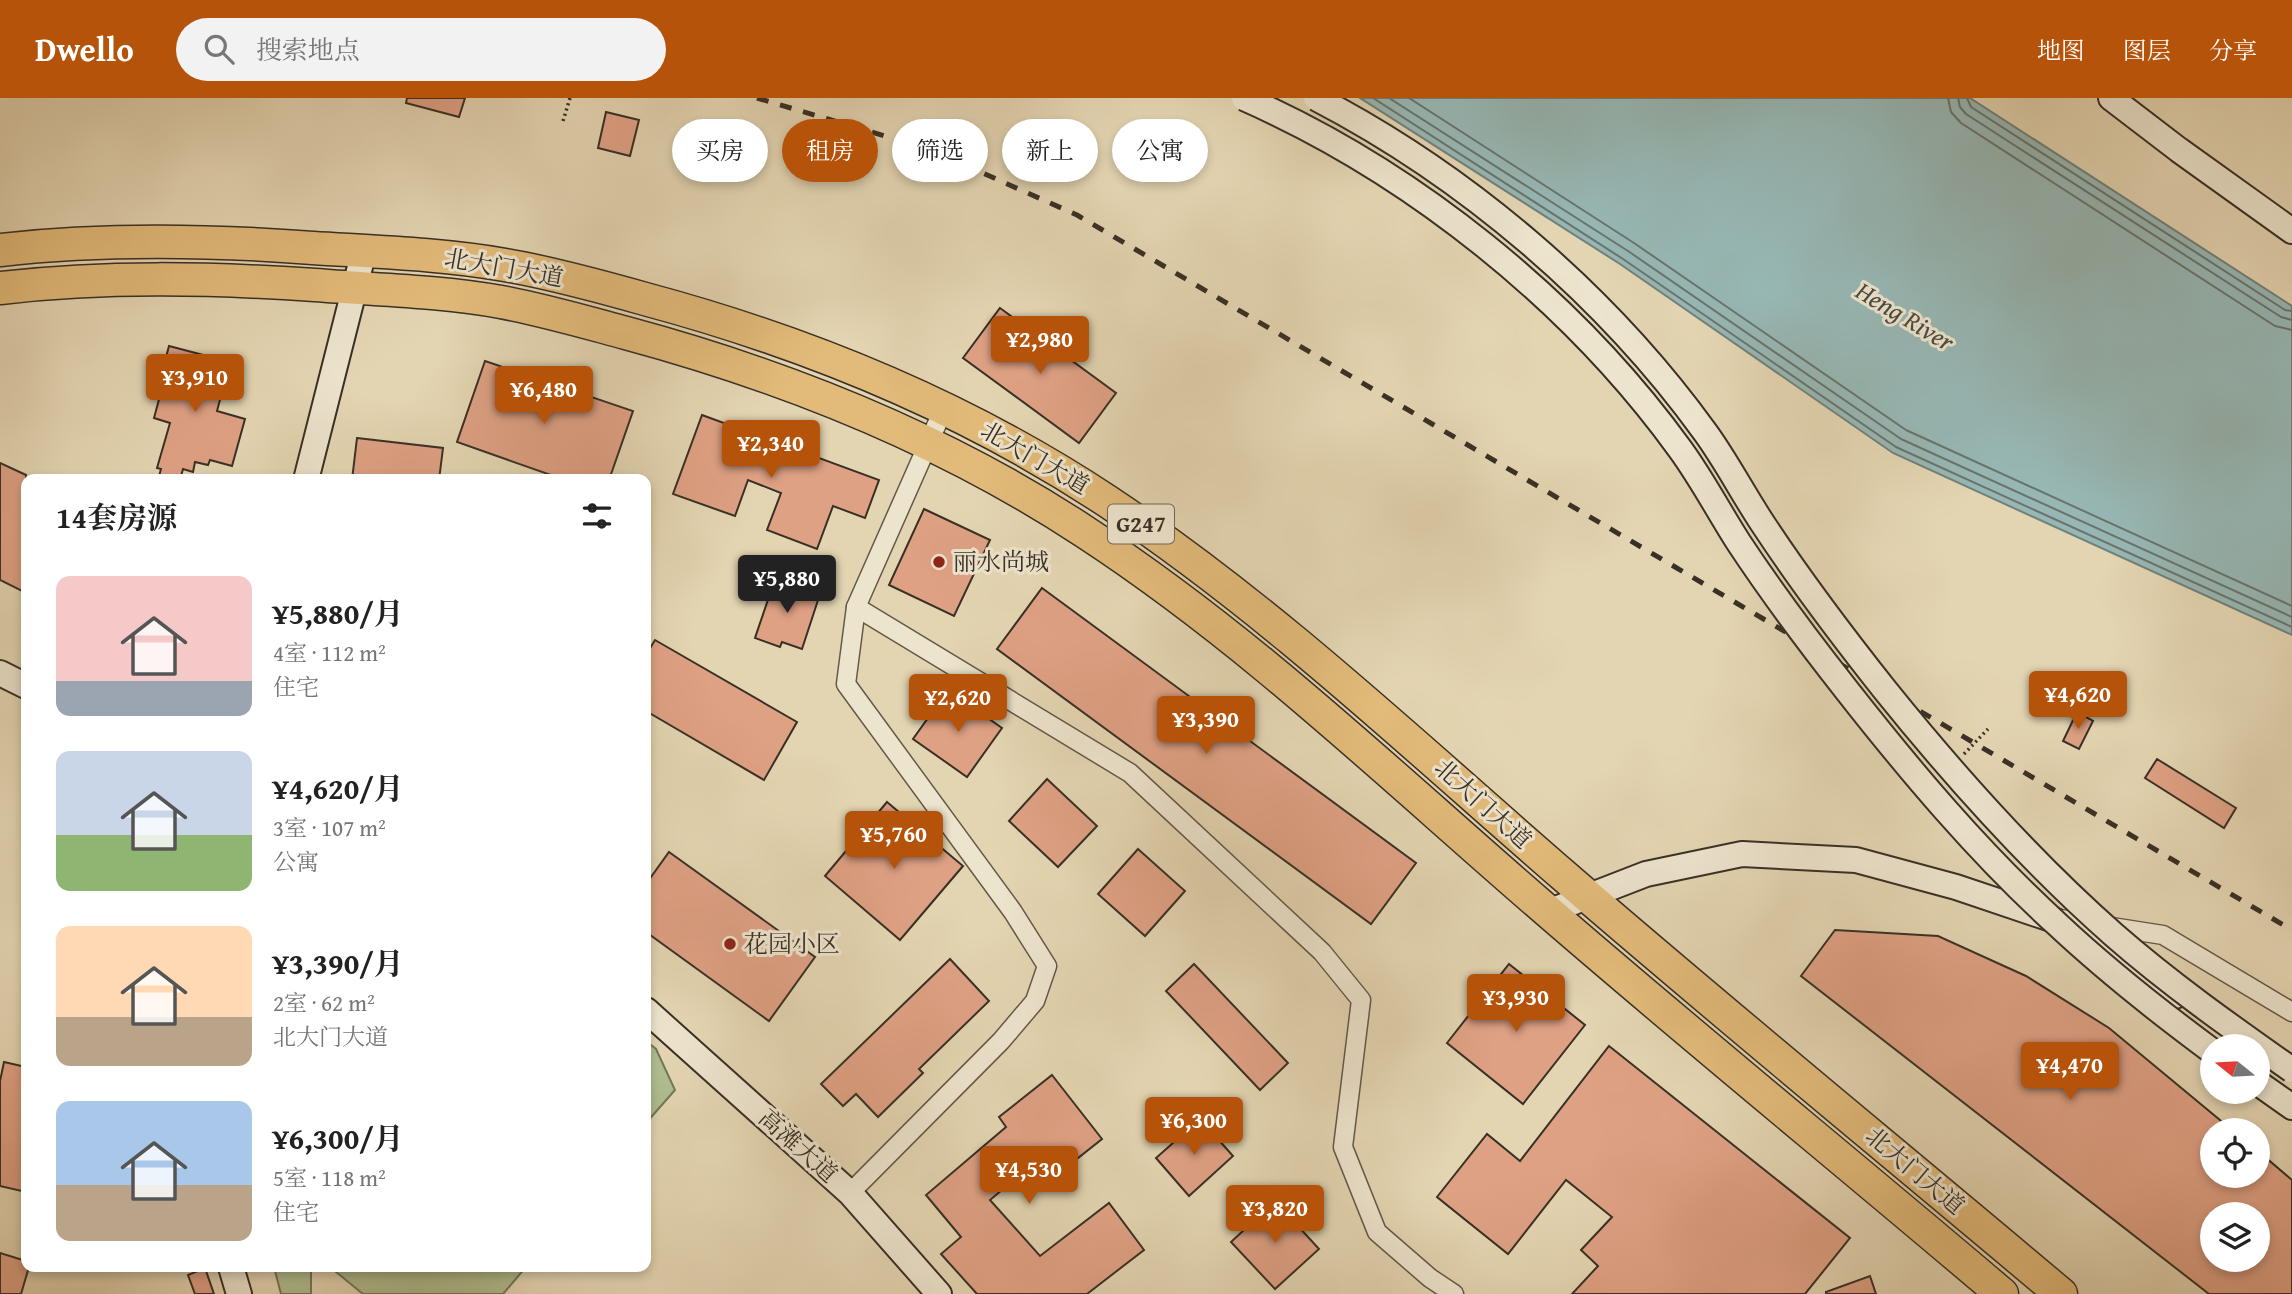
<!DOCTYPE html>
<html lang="zh">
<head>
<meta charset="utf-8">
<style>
  body { margin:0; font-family:"Gentium Book Plus","Noto Serif SC",serif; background:#f2f2f2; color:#222; height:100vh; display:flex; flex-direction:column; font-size:26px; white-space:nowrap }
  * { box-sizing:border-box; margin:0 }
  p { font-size:23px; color:#767676 }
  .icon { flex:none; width:38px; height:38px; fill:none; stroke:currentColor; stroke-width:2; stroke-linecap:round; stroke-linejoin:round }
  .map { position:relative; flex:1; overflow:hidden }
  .sheet { position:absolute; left:21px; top:376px; width:630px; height:798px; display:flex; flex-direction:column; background:#fff; border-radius:14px; box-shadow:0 4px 10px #0003 }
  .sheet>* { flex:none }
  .top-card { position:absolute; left:672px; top:21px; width:665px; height:63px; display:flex; gap:14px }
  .needle { width:46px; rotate:288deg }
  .tools { position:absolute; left:2200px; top:936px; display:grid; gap:14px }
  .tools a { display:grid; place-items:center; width:70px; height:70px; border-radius:50%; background:#fff; box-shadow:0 4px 10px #0003; font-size:35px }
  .price { position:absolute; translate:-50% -60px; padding:0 16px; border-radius:7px; background:#b45309; color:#fff; font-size:23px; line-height:46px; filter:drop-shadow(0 2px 4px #0008) }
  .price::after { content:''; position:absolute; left:50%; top:42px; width:21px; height:16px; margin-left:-10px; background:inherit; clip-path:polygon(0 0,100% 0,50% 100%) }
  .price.selected { background:#222; color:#fff }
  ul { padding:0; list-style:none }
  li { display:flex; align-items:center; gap:21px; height:175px; padding:0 35px }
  li span { display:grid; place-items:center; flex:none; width:196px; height:140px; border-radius:14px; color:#555 }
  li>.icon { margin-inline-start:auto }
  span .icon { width:84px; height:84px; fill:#fffc; stroke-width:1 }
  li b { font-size:30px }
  h2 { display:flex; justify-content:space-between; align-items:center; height:84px; padding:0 35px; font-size:30px }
  .chip { padding:0 24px; border-radius:32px; background:#fff; box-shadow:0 4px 10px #0003; font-size:24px; line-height:63px }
  .chip.selected { background:#b45309; color:#fff }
  header { display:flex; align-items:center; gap:42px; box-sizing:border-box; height:98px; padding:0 35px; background:#b45309; color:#fff }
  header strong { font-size:33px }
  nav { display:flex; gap:38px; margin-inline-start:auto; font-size:24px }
  .search { width:490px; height:63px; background:#f2f2f2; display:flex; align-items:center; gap:18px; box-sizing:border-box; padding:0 24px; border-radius:38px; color:#767676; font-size:26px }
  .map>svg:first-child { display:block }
  .green { fill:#afbe90; stroke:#74775b; stroke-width:2 }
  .water { fill:#97b7b4; stroke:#71817b; stroke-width:2 }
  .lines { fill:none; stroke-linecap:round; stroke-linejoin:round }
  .shore { stroke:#68746d; stroke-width:2 }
  .building { fill:#dfa184; stroke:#383026; stroke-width:2; fill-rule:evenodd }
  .street-casing { stroke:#635949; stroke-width:21 }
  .secondary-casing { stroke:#383026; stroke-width:28 }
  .highway-casing { stroke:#383026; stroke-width:35 }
  .path { stroke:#383026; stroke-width:3.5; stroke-dasharray:2 3.5; stroke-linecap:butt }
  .street { stroke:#ede4cd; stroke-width:18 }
  .secondary { stroke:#ede4cd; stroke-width:24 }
  .highway { stroke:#e2ba79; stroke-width:32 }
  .rail { stroke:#383026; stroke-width:5; stroke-dasharray:12 12; stroke-linecap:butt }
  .secondary-bridge-casing { stroke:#383026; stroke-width:28; stroke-linecap:butt }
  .secondary-bridge { stroke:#ede4cd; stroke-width:24 }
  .poi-dot { fill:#8f2418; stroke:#ede4cd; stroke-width:2.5 }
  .labels { text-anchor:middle; stroke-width:6; stroke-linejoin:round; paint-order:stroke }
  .shield { fill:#ede4cd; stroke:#6e6658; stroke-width:2 }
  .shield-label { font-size:23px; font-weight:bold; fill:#383026 }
  .street-label { font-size:24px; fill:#383026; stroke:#ede4cd }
  .poi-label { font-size:24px; fill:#383026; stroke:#ede4cd; text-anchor:start }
  .water-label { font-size:26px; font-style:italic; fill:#4b4b42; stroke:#ede4cd }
</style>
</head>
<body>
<header>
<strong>Dwello</strong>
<div class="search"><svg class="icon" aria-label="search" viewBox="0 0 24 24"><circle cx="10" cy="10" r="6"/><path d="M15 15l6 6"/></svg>搜索地点</div>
<nav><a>地图</a><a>图层</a><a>分享</a></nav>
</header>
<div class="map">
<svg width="2292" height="1196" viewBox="0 0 2292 1196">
  <rect width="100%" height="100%" fill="#e4d5b2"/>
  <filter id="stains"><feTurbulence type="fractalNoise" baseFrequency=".00286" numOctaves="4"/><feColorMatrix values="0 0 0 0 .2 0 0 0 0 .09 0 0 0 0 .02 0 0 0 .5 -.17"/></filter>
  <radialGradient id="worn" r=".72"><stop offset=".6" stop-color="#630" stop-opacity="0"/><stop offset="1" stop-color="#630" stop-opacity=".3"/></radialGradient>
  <g class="green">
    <polygon points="646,943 656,951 675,992 646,1025"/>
    <polygon points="274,1169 311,1169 311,1196 281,1196"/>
    <polygon points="330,1169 526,1169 503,1196 363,1196"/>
  </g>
  <polygon class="water" points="1360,0 1970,0 2292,208 2292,537 1893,355 1620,166"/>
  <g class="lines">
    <g class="shore">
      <polyline points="1373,0 1623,161 1896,349 2292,529"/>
      <polyline points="1389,0 1628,153 1901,341 2292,519"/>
      <polyline points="1409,0 1634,145 1906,332 2292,508"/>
      <polyline points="1948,0 1951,14 1961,25 2275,228 2292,232"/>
      <polyline points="1958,0 1960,9 1966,16 2281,219 2292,222"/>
      <polyline points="1967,0 1971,9 2285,212 2292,213"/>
    </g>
  </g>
  <g class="building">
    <polygon points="407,0 465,0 459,19 406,5"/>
    <polygon points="606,14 639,22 630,58 598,50"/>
    <polygon points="1000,210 1116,295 1079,345 963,260"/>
    <polygon points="169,248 230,264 217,313 245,321 232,368 210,362 208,367 195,364 193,374 183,371 180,382 158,382 161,371 157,370 170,325 154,320 165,279 161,278"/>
    <polygon points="485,263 633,313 609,382 565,382 457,344"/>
    <polygon points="702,317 879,382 865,420 833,408 817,451 767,432 781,395 748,382 735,418 673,396"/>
    <polygon points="357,340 443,350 439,382 352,382"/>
    <polygon points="0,365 26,377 26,495 0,482"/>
    <polygon points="924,411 990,442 954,518 889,487"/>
    <polygon points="775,481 820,496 802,551 782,544 780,549 755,540"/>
    <polygon points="1042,490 1416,765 1371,826 997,551"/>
    <polygon points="655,542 797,624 764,682 646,613 646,557"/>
    <polygon points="948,592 1002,630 967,679 913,641"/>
    <polygon points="2077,614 2093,623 2079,651 2063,643"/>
    <polygon points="2157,661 2236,710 2224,730 2145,680"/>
    <polygon points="1047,681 1097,728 1058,769 1009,723"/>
    <polygon points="887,704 963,768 900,842 825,778"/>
    <polygon points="1138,751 1185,793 1145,838 1098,796"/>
    <polygon points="669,754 815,859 769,923 646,834 646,786"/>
    <path d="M1835 832 1938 838 2026 878 2109 930 2232 1032H2212V1078H2258V1053L2292 1082V1196H2209L1801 878ZM2212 1116H2258V1162H2212Z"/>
    <polygon points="950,861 989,903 919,971 923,975 878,1019 856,996 843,1008 821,986"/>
    <polygon points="1194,866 1288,965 1260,992 1166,893"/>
    <polygon points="1509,866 1585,927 1523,1006 1447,945"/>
    <polygon points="1609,948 1850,1140 1805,1196 1572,1196 1598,1168 1581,1152 1612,1119 1566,1082 1508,1156 1437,1099 1487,1036 1520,1063"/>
    <polygon points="4,964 26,969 26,1094 0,1088 0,983"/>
    <polygon points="1052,977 1102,1041 1049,1083 1034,1065 990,1102 1040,1158 1109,1105 1144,1152 1087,1196 977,1196 941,1156 961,1139 926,1097 1006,1029 999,1019"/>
    <polygon points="1200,1021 1233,1058 1189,1098 1156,1060"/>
    <polygon points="1275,1103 1319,1151 1275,1191 1231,1144"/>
    <polygon points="0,1155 26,1163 26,1169 29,1169 21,1196 0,1196"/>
    <polygon points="205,1170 214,1196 195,1196 188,1177"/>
    <polygon points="1870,1178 1876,1196 1826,1196 1826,1194"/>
  </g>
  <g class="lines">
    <g class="street-casing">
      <g id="street">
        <polyline points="856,509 1130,675 1322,854 1361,902 1343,1049 1377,1134 1430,1180 1454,1196"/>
        <polyline points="2048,819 2163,837 2292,914"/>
        <polyline points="850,1095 1001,943 1035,903 1047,868 1013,814 846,586 856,509 944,310"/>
      </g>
    </g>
    <g class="secondary-casing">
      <g id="secondary">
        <polyline points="2111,0 2179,52 2292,133"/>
        <polyline points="306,382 364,153"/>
        <polyline points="0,575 26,588"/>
        <polyline points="1548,814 1646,776 1742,756 1856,762 1956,789 2054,822"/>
        <polyline points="2085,841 2175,898"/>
        <polyline points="646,912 850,1095 939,1196"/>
        <polyline points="2258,985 2292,1009"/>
        <polyline points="231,1169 239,1196"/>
      </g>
    </g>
    <g class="highway-casing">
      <g id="highway">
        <path d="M0 152C105 140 208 142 313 150 377 154 442 156 505 167 552 175 599 188 645 201 809 245 965 309 1107 403 1271 512 1414 648 1563 777 1727 919 1895 1056 2061 1196"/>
        <path d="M0 190C105 178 209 180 315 187 377 192 440 193 501 204 544 212 585 224 626 235 789 279 944 341 1085 434 1249 541 1390 677 1537 804 1690 937 1848 1065 2002 1196"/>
      </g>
    </g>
    <g class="path">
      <polyline points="563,23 570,0"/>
      <polyline points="1964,656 1988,631"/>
    </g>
    <use href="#street" class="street"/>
    <use href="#secondary" class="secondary"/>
    <use href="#highway" class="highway"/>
    <polyline class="rail" points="757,0 929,51 1077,117 2292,832"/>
    <g class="secondary-bridge-casing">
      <g id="secondary-bridge">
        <path d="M1244 0C1412 74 1572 202 1680 351 1702 381 1719 414 1739 445 1772 495 1808 543 1845 590 1910 673 1979 755 2057 826 2106 872 2158 913 2212 953"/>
        <path d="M1316 0C1466 78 1606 197 1705 334 1727 364 1744 398 1765 429 1802 485 1843 539 1885 592 1955 679 2030 763 2114 837 2170 886 2231 929 2292 972"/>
      </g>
    </g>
    <use href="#secondary-bridge" class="secondary-bridge"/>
  </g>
  <g class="poi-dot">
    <circle cx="939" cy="464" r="7"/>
    <circle cx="730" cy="846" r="7"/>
  </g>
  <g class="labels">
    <rect class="shield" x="1108" y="406.5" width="66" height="39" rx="5"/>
    <g class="shield-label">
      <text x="1141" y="434">G247</text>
    </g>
    <g class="street-label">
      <text transform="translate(504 170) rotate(10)" y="8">北大门大道</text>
      <text transform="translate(1035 360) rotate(30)" y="8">北大门大道</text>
      <text transform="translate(1483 706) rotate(42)" y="8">北大门大道</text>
      <text transform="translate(798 1048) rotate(42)" y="8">高滩大道</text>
      <text transform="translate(1915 1073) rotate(40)" y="8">北大门大道</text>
    </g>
    <g class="poi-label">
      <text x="953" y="472">丽水尚城</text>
      <text x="744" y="854">花园小区</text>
    </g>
    <g class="water-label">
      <text transform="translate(1905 218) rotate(31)" y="9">Heng River</text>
    </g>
  </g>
  <rect width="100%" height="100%" filter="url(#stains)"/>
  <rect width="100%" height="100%" fill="url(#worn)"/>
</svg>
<div class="tools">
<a><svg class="needle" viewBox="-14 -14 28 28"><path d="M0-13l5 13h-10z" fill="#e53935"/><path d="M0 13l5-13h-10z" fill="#767676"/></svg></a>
<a><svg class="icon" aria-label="locate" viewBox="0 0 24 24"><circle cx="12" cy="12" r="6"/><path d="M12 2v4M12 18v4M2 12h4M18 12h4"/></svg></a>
<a><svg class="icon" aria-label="layers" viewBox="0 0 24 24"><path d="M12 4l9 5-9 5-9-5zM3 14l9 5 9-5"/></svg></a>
</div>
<b class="price" style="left:1040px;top:278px">¥2,980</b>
<b class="price" style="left:195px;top:316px">¥3,910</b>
<b class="price" style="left:544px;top:328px">¥6,480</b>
<b class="price" style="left:771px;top:382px">¥2,340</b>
<b class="price selected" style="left:787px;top:517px">¥5,880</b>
<b class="price" style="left:2078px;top:633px">¥4,620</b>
<b class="price" style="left:958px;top:636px">¥2,620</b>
<b class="price" style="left:1206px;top:658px">¥3,390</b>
<b class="price" style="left:894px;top:773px">¥5,760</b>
<b class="price" style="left:1516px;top:936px">¥3,930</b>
<b class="price" style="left:2070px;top:1004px">¥4,470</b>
<b class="price" style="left:1194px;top:1059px">¥6,300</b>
<b class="price" style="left:1029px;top:1108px">¥4,530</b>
<b class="price" style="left:1275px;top:1147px">¥3,820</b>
<div class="top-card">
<a class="chip">买房</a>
<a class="chip selected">租房</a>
<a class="chip">筛选</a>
<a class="chip">新上</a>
<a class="chip">公寓</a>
</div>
<section class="sheet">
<h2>14套房源<svg class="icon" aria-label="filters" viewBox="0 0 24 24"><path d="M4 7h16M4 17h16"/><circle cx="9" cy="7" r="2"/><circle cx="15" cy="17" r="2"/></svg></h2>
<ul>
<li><span style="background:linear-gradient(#f6c9c9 75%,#9aa5b1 0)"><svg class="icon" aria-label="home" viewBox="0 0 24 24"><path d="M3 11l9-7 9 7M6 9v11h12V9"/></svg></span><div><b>¥5,880/月</b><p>4室 · 112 m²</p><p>住宅</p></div></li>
<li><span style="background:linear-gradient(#c9d6e8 60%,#8fb573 0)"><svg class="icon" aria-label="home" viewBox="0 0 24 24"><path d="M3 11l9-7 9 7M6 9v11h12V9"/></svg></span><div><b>¥4,620/月</b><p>3室 · 107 m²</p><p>公寓</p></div></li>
<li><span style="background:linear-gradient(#ffd9b3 65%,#b9a48a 0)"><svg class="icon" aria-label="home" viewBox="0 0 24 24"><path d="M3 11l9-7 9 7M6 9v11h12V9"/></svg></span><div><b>¥3,390/月</b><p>2室 · 62 m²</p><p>北大门大道</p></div></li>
<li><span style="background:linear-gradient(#a9c7e8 60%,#b9a48a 0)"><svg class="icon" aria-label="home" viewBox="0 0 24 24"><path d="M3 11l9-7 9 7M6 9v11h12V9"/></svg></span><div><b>¥6,300/月</b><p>5室 · 118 m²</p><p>住宅</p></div></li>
</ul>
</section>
</div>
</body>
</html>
